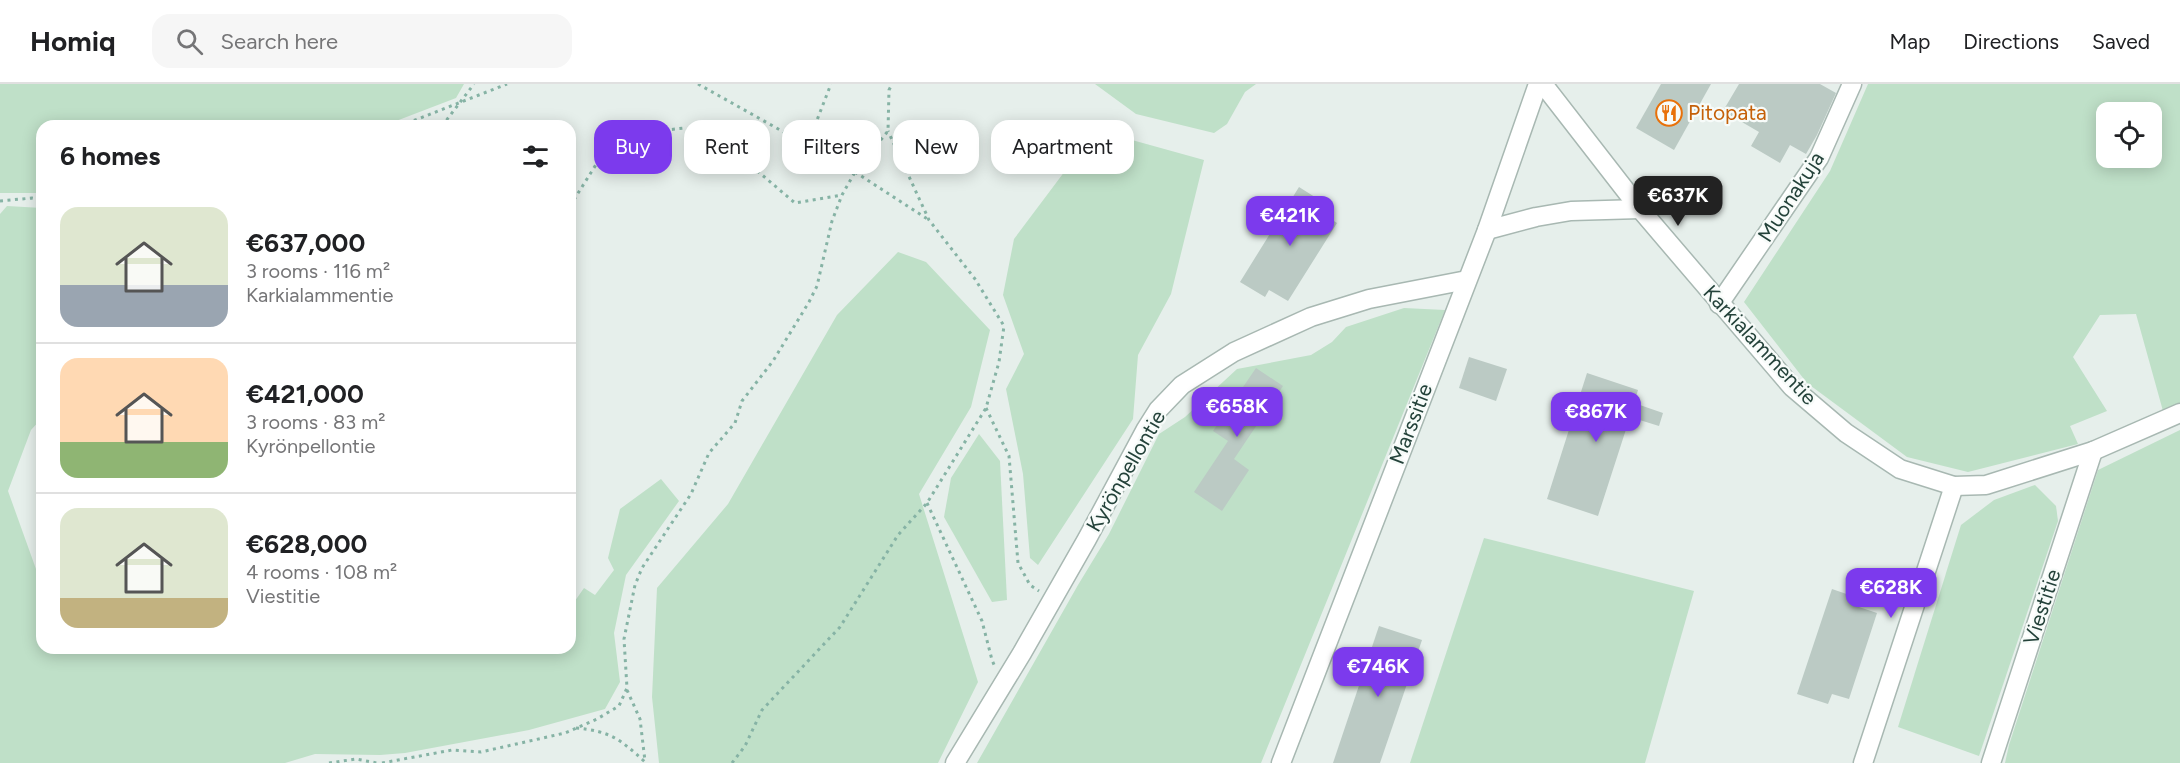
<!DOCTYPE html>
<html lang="en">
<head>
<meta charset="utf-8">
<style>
  body { margin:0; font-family:Figtree,sans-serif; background:#f6f6f6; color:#202124; height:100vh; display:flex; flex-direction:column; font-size:22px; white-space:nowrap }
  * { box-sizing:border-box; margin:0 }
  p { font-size:20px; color:#757577 }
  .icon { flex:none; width:33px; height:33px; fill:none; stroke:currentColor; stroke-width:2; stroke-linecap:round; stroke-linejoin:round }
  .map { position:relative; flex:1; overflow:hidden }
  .drawer { position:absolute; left:36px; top:36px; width:540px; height:534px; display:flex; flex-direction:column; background:#fff; border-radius:18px; box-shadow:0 3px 15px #0003 }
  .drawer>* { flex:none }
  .top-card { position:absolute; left:594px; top:36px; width:570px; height:54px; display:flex; gap:12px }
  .buttons { position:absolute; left:2096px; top:18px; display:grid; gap:12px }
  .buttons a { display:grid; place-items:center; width:66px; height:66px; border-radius:12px; background:#fff; box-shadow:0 3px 15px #0003; font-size:30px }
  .price { position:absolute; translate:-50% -51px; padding:0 14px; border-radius:12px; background:#7c3aed; color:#fff; font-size:20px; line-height:39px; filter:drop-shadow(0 2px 3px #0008) }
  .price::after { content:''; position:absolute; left:50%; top:36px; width:18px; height:14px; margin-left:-9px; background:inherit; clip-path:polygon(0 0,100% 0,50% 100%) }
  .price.selected { background:#222; color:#fff }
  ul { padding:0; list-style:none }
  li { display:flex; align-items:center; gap:18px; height:150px; padding:0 24px }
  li+li { border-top:2px solid #e0e0e0 }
  li span { display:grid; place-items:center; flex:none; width:168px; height:120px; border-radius:18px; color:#555 }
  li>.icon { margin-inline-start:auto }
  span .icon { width:72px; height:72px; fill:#fffc; stroke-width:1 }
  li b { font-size:26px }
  h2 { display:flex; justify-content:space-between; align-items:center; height:72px; padding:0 24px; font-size:26px }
  .chip { padding:0 21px; border-radius:18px; background:#fff; box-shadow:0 3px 15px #0003; font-size:21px; line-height:54px }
  .chip.selected { background:#7c3aed; color:#fff }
  header { display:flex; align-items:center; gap:36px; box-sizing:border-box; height:84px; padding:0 30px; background:#fff; border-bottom:2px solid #e0e0e0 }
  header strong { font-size:28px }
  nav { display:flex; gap:33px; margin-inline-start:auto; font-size:21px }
  .search { width:420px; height:54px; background:#f6f6f6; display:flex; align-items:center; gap:15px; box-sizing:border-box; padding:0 21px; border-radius:18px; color:#757577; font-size:22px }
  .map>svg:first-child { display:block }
  .green { fill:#bfe0c8; fill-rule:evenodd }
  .building { fill:#bbcac4 }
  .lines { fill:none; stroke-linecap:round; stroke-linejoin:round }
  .minor-casing { stroke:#a8b8b2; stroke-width:21 }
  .path { stroke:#86b3a5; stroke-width:3; stroke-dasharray:3 4.5; stroke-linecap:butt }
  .minor { stroke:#fff; stroke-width:18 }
  .labels { text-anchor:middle; stroke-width:4.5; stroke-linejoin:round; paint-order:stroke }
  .food-label { font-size:21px; fill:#c56008; stroke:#f7fbf9; text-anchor:start }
  .street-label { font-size:21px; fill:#24423a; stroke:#f7fbf9 }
</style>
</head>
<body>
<header>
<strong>Homiq</strong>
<div class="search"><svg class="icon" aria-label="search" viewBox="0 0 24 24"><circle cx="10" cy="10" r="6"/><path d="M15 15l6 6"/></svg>Search here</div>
<nav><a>Map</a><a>Directions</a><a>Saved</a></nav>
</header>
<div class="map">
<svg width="2180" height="679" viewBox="0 0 2180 679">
  <rect width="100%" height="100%" fill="#e6efeb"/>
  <g class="green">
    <polygon points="0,0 464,0 456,14 383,42 42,42 42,109 0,109"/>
    <polygon points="1095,0 1256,0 1245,8 1227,40 1214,49 1136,30"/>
    <path d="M1868 0H2180V320L2163 327 2136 230 2100 231 2073 273 2107 327 2070 342 2078 360 1968 388 1907 373 1807 299 1744 218 1830 87ZM2106 28H2151V74H2106Z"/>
    <polygon points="1114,51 1204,76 1171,210 1138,271 1133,335 1038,481 1030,474 1023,390 1006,305 1024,270 1003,211 1014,155 1065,87"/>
    <polygon points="7,122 42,124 42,334 31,346 8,407 36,485 42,485 42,564 570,564 570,524 584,504 595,511 614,486 608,474 620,425 661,395 679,417 626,491 614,549 620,598 605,625 529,646 405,669 380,671 315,670 285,679 0,679 0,130"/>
    <polygon points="898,168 926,178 990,246 971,323 919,410 978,598 938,679 659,679 652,613 657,504 728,420 837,231"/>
    <polygon points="1404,224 1445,226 1261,679 977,679 1078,501 1109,450 1159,350 1185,333 1237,285 1311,271 1332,258 1346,243"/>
    <polygon points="2180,346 2180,679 2005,679 2009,661 2098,386"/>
    <polygon points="979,350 1000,377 1007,516 992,518 944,433 951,394"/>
    <polygon points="2035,401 2056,422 2058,437 1979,672 1898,643 1961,441 1994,416"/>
    <polygon points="1484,454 1694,507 1645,679 1410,679"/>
  </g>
  <g class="building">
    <polygon points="1661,0 1711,0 1674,66 1636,44"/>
    <polygon points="1739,0 1820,0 1836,9 1817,51 1806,70 1790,61 1780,79 1751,62 1759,48 1723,27"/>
    <polygon points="1299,103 1326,120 1320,128 1337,139 1288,217 1269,206 1265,213 1240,198"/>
    <polygon points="1469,273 1507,285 1496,317 1459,304"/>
    <polygon points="1256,284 1283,302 1234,375 1249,386 1222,427 1194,408 1228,357 1213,347"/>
    <polygon points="1587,289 1638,306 1634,319 1663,329 1659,342 1630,333 1598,432 1547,415"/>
    <polygon points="1832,505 1861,515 1859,523 1877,529 1849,615 1832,610 1828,620 1797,610"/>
    <polygon points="1379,542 1422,556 1380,679 1333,679"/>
  </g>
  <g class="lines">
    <g class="minor-casing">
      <g id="minor">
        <polyline points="1543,0 1640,125 1792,303 1846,349 1900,385 1954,402 1986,401 2093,367 2180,329"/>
        <polyline points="1487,146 1536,133 1571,127 1640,125"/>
        <polyline points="1719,220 1819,74 1852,0"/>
        <polyline points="955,679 1022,569 1087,455 1146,345 1158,326 1182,301 1234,268 1311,233 1369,215 1467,196"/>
        <polyline points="1281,679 1487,146 1538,0"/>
        <polyline points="1863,679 1954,402"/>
        <polyline points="1991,679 2093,367"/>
      </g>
    </g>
    <g class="path">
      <polyline points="698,0 855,88 929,136"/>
      <polyline points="400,42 507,0"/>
      <polyline points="442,42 474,0"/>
      <polyline points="813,64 812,49 831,0"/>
      <polyline points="0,117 32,114 42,116"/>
      <polyline points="570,122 597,79 642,49 684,44 741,73 795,119 842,111"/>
      <polyline points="986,324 1009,372 1018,479 1030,501 1039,507"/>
      <polyline points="927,419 982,537 992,576 995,583"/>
      <polyline points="627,606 640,635 645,677"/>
      <path d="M576 644C610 647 620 655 645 678"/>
      <polyline points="329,679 356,675 377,679"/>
      <polyline points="382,679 452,666 481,668 565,649 597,635 619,622 627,604 624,555 635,501 642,484 691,410 709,369 735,339 742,317 773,277 809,218 817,202 832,137 842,111 855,88 888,47 889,6 892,0"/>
      <polyline points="732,679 745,662 762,626 840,543 898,451 927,419 986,324 999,278 1004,242 975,195 929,136 888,47"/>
    </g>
    <use href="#minor" class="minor"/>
  </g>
  <defs>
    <g id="restaurant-ring" transform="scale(1.35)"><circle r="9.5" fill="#f7fbf9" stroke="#e8710a" stroke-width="1.5"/><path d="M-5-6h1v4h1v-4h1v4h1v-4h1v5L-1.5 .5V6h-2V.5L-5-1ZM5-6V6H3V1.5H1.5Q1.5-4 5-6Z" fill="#e8710a"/></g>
  </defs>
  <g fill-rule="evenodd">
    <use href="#restaurant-ring" x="1669" y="29"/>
  </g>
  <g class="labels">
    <g class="food-label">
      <text x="1688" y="36">Pitopata</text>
    </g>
    <g class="street-label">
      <text transform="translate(1791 113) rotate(-57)" y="7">Muonakuja</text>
      <text transform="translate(1760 261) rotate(47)" y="7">Karkialammentie</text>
      <text transform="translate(1411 340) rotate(-69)" y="7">Marssitie</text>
      <text transform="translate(1126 387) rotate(-60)" y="7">Kyrönpellontie</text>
      <text transform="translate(2042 523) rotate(-72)" y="7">Viestitie</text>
    </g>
  </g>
</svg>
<div class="buttons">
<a><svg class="icon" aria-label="locate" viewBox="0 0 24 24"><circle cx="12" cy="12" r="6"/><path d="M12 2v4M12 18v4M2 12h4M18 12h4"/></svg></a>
</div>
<b class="price selected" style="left:1678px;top:143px">€637K</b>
<b class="price" style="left:1290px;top:163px">€421K</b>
<b class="price" style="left:1237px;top:354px">€658K</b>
<b class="price" style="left:1596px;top:359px">€867K</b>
<b class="price" style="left:1891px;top:535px">€628K</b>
<b class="price" style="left:1378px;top:614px">€746K</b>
<div class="top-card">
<a class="chip selected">Buy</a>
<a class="chip">Rent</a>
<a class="chip">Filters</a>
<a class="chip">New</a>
<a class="chip">Apartment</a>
</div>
<section class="drawer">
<h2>6 homes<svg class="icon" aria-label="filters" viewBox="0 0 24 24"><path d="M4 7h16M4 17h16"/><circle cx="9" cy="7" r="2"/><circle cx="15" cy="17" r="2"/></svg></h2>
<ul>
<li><span style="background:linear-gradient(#dfe7d0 65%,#9aa5b1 0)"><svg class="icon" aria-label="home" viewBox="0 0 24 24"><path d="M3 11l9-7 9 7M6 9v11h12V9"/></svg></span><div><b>€637,000</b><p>3 rooms · 116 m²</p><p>Karkialammentie</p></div></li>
<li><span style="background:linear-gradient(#ffd9b3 70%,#8fb573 0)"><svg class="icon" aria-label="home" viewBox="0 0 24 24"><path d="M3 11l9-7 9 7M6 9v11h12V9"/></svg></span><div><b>€421,000</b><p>3 rooms · 83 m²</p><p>Kyrönpellontie</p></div></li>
<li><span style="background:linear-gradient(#dfe7d0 75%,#c2b280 0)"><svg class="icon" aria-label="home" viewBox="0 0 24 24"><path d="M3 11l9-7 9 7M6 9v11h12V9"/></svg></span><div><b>€628,000</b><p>4 rooms · 108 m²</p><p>Viestitie</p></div></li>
</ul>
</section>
</div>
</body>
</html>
